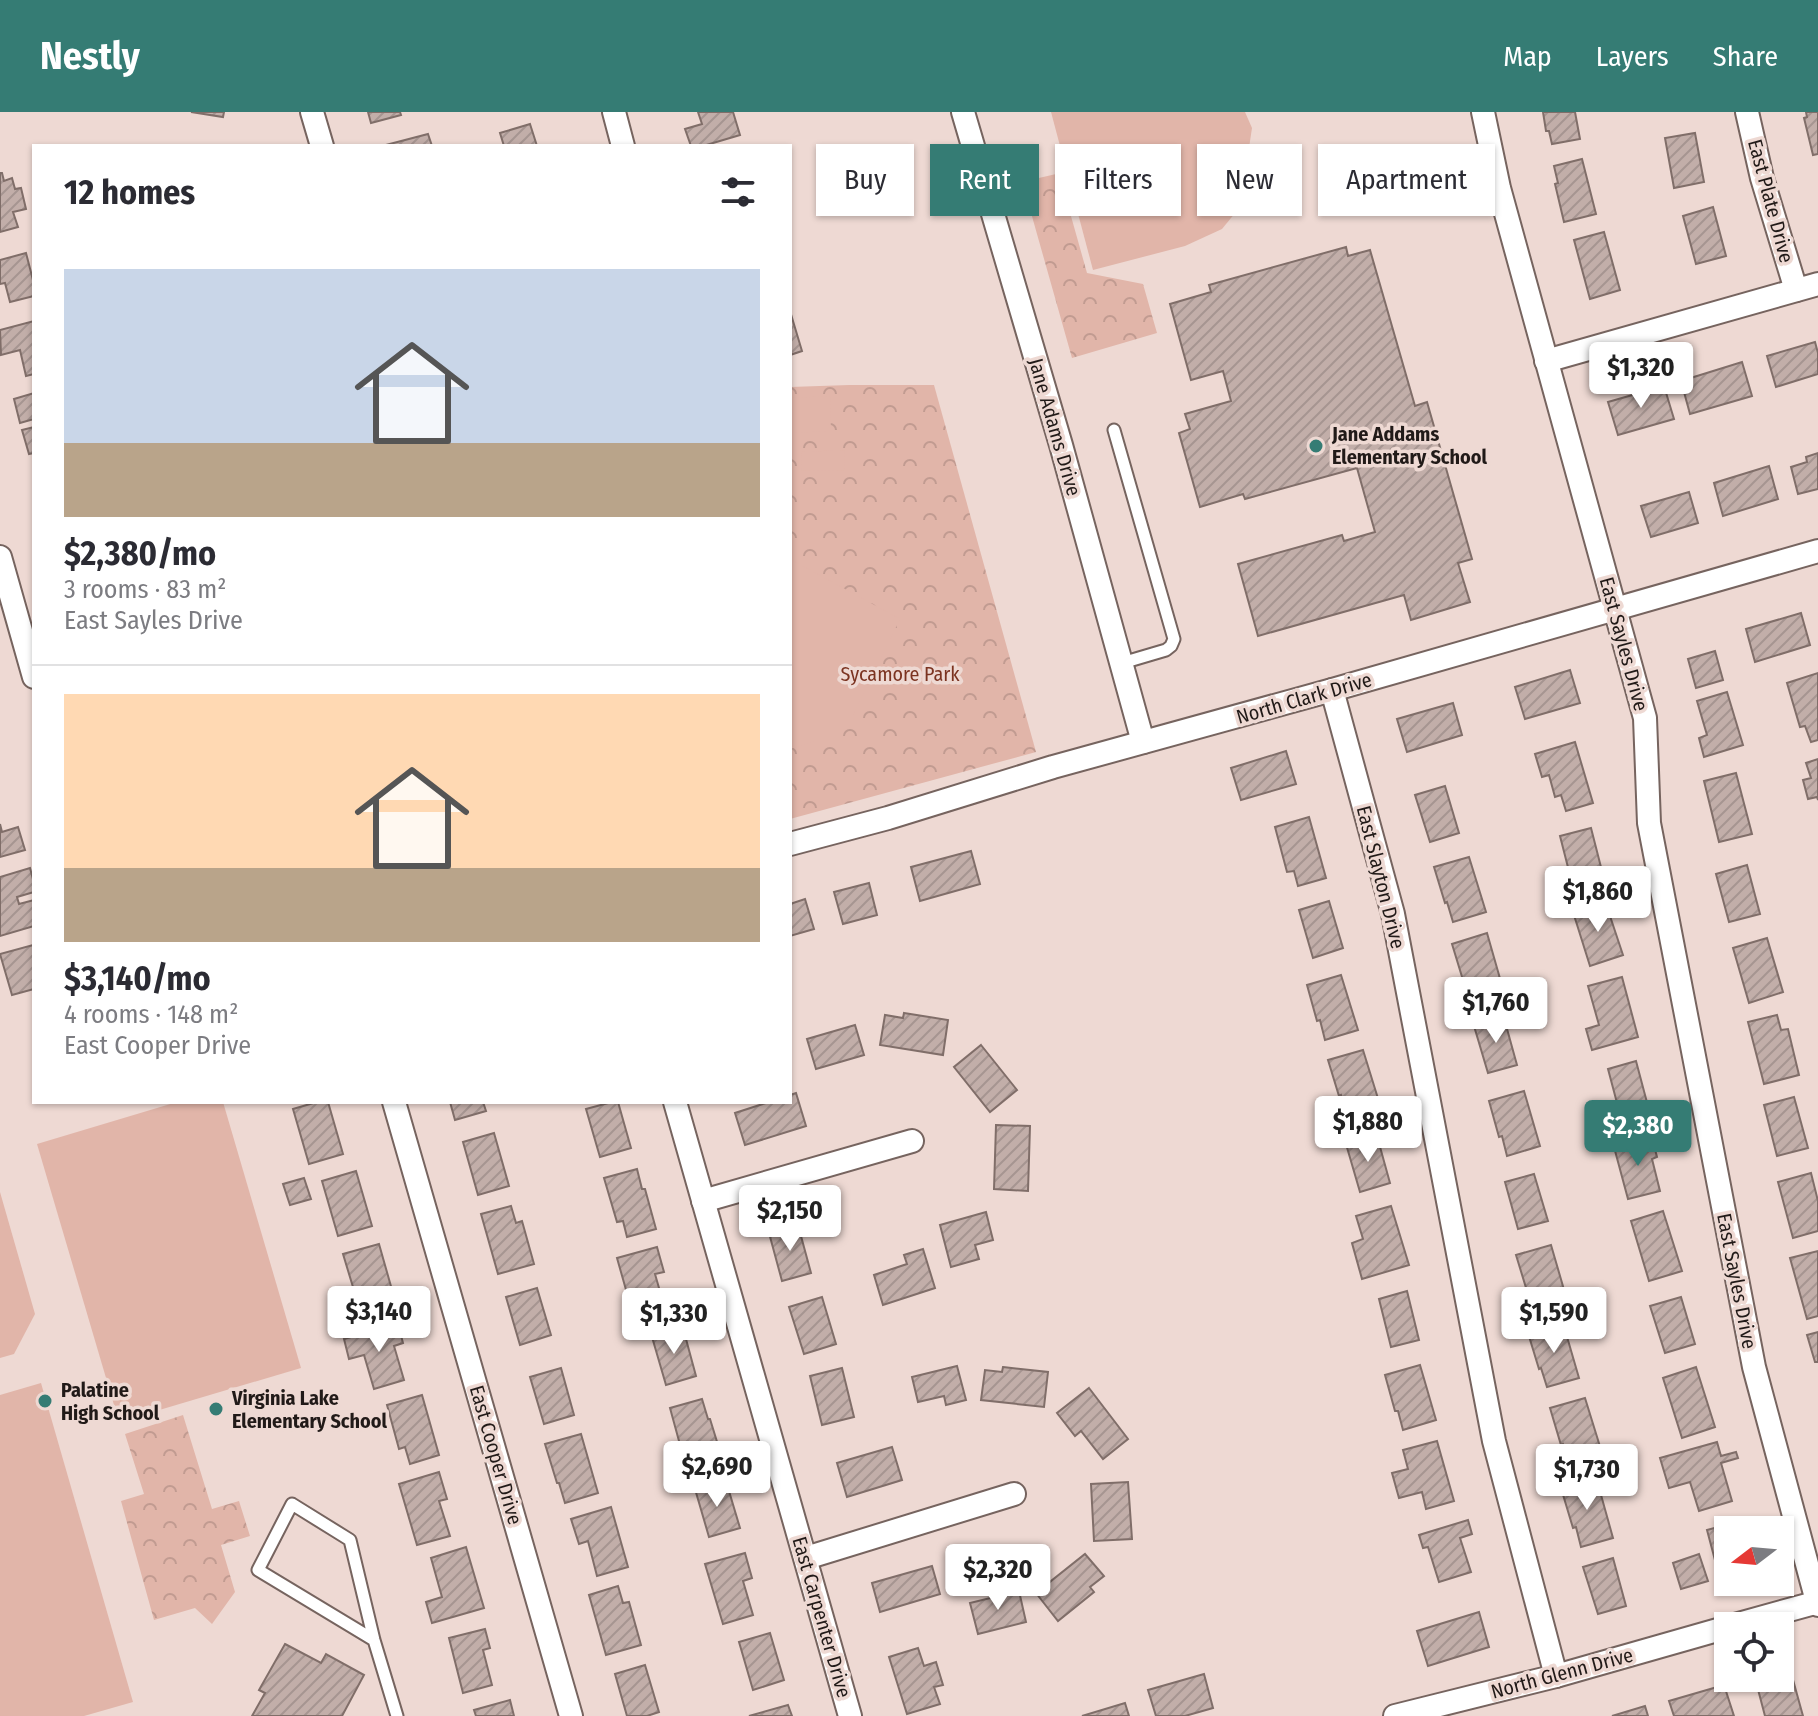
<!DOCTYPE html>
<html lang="en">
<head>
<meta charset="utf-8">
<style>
  body { margin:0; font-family:"Fira Sans Condensed",sans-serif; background:#f7f7f7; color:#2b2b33; height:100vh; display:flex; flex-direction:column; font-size:30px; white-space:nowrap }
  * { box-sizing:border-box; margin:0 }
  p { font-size:26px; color:#7c7c81 }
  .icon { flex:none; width:44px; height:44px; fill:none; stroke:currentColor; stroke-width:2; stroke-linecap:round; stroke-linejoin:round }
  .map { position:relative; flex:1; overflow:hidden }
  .sheet { position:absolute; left:32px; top:32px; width:760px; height:960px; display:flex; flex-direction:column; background:#fff; border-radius:0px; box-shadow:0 2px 6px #0004 }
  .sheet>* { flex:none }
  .hud { position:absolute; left:816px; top:32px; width:760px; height:72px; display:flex; gap:16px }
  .needle { width:52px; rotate:254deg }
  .controls { position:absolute; left:1714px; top:1404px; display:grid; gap:16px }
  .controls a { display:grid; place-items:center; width:80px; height:80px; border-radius:0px; background:#fff; box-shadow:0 2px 6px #0004; font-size:40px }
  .price { position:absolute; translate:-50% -68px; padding:0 18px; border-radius:8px; background:#fff; color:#222; font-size:26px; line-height:52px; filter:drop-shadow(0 2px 4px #0008) }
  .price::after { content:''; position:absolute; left:50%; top:48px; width:24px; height:18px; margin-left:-12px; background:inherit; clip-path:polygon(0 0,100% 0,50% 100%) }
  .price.on { background:#357c74; color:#fff }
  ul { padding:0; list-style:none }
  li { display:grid; align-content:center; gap:16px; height:424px; padding:0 32px }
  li+li { border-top:2px solid #e1e1e2 }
  li span { display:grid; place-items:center; height:248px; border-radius:0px; color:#555 }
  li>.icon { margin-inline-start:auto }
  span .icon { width:144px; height:144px; fill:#fffc; stroke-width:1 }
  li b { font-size:34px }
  h2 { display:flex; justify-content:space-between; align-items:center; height:96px; padding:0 32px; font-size:34px }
  .pill { padding:0 28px; border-radius:0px; background:#fff; box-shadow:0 2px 6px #0004; font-size:28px; line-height:72px }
  .pill.on { background:#357c74; color:#fff }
  header { display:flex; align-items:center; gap:48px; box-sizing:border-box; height:112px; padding:0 40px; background:#357c74; color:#fff }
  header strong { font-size:38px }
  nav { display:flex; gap:44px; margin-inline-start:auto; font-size:28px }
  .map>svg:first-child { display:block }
  .park { fill:url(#park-crowns) }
  .pitch { fill:#e1b5a9 }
  .building { fill:url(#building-hatch); stroke:#806e69; stroke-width:2 }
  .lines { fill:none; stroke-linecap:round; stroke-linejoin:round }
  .service-casing { stroke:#76645f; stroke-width:15 }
  .minor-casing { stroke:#76645f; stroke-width:26 }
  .service { stroke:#fff; stroke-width:11 }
  .minor { stroke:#fff; stroke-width:22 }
  .poi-dot { fill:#357c74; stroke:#eed9d3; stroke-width:3 }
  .labels { text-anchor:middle; stroke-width:7; stroke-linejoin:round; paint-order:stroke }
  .street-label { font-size:20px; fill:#211a18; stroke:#eed9d3 }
  .poi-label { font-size:20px; font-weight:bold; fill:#211a18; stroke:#eed9d3; text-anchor:start }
  .park-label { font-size:20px; fill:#7b3320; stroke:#eed9d3 }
</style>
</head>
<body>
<header>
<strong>Nestly</strong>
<nav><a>Map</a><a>Layers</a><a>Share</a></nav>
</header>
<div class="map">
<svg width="1818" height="1604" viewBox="0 0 1818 1604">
  <defs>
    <pattern id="park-crowns" width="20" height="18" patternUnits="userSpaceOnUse" patternTransform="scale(2)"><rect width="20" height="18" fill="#e1b5a9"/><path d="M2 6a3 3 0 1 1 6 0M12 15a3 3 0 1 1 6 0" fill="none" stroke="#c19b91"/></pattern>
    <pattern id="building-hatch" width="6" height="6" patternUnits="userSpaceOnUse" patternTransform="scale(2)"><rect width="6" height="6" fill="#c2aea9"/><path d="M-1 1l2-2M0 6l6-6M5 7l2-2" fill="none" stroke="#a69591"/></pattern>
  </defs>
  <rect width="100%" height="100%" fill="#eed9d3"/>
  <g class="park">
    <polygon points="1056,62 1060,65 1087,161 1143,172 1157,221 1072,246 1024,76 1026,69"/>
    <polygon points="849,273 934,273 1036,640 790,707 790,275"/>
    <polygon points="183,1303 212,1397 239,1389 250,1424 221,1433 235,1480 212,1512 195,1496 154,1508 121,1389 144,1382 125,1322"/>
  </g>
  <g class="pitch">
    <polygon points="1051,0 1245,0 1252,16 1240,95 1222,117 1185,134 1093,158"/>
    <polygon points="830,284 831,319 790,321 790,286"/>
    <polygon points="844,338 845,358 802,359 801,340"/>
    <polygon points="790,447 900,507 853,603 814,629 790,637"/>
    <polygon points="177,990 223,990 301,1256 119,1310 37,1032"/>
    <polygon points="0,1080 35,1202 14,1242 0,1246"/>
    <polygon points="41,1271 133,1590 84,1604 0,1604 0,1283"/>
  </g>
  <g class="building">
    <polygon points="191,0 224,0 223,5"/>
    <polygon points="368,0 400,0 401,3 371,11"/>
    <polygon points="698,0 733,0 740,23 703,34 691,34 685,17 702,12"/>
    <polygon points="1543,0 1575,0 1580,27 1552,32 1549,19 1546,19"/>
    <polygon points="1806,0 1818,0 1818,42 1813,43 1804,6 1807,5"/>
    <polygon points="530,12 537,34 504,34 500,21"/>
    <polygon points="1695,21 1704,70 1674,76 1665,26"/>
    <polygon points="428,22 432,34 382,34"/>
    <polygon points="1582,47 1596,102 1564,110 1555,72 1558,71 1554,54"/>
    <polygon points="0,61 2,61 4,69 12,66 15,77 21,76 26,97 13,100 18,115 0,120"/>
    <polygon points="1713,95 1726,144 1696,152 1683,104"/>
    <polygon points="1604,120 1620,178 1590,187 1574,128"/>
    <polygon points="1346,135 1348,144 1370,138 1415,294 1427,290 1472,447 1458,451 1470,490 1411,508 1404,483 1258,524 1238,452 1342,423 1344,429 1375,420 1357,356 1245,387 1243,382 1200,395 1179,321 1190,317 1185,302 1231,289 1223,259 1191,268 1170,192 1211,180 1209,173"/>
    <polygon points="26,141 34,172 34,184 10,190 5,171 0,172 0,148"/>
    <polygon points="790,199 802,239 790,243"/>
    <polygon points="34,209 34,262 26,264 20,238 1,243 0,218"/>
    <polygon points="1815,230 1818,241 1818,262 1776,275 1767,244"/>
    <polygon points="1742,250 1752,284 1690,302 1681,269"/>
    <polygon points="1664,274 1674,307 1618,323 1608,290"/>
    <polygon points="34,281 34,307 20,311 14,287"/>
    <polygon points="34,315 34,341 29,342 22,318"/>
    <polygon points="1818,341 1818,377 1798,382 1791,355 1807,350 1806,345"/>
    <polygon points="1769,354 1778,387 1723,404 1714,371"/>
    <polygon points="1689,380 1698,411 1651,425 1641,394"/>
    <polygon points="1801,501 1810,533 1755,550 1746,517"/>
    <polygon points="1715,539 1723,568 1696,576 1688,547"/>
    <polygon points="1570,558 1580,591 1525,607 1515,575"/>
    <polygon points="1818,561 1818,628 1811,630 1805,614 1800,615 1787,571"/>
    <polygon points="1727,580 1743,633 1704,645 1699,626 1707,623 1697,589"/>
    <polygon points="1453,591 1462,623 1407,640 1397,607"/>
    <polygon points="1575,630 1593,691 1566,699 1561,683 1555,685 1549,663 1542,665 1535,642"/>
    <polygon points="1286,639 1296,672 1241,688 1231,656"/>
    <polygon points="1818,647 1818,688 1817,685 1808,687 1803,668 1811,666 1806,651"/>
    <polygon points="1736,661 1752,722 1719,730 1704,669"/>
    <polygon points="1445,674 1459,721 1430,730 1415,683"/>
    <polygon points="1309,705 1326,766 1298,774 1294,759 1287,760 1275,715"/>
    <polygon points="0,712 2,720 18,715 25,738 0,745"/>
    <polygon points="1591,716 1603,763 1572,771 1560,724"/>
    <polygon points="971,739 980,772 920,789 911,755"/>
    <polygon points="1469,745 1486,800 1453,810 1447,790 1445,791 1434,755"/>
    <polygon points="1747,753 1760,802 1729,810 1716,762"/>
    <polygon points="30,756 34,771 34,780 17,785 19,792 34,788 34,814 0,824 0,765"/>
    <polygon points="869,771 877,803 843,812 834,780"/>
    <polygon points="805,787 814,817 790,824 790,792"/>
    <polygon points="1329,789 1343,836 1313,846 1299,798"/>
    <polygon points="1605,789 1623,843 1590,854 1573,800"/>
    <polygon points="1487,821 1503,877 1471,886 1465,867 1463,868 1452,832"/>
    <polygon points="1767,826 1783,880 1749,891 1733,836"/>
    <polygon points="33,833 34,877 12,883 0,842"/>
    <polygon points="1341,863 1358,918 1325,928 1320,908 1317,909 1307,873"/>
    <polygon points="1622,865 1638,925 1592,938 1586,917 1599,913 1588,874"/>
    <polygon points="904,901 948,908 943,943 880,933 885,903 903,906"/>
    <polygon points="1777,903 1781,918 1788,917 1799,963 1764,972 1748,910"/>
    <polygon points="1504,906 1517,953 1488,961 1474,914"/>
    <polygon points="855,913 864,943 816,957 807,927"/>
    <polygon points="981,933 1017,978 990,1000 954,955"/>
    <polygon points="1363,938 1380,993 1347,1003 1341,983 1339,984 1328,948"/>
    <polygon points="1636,949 1649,998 1621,1006 1608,957"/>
    <polygon points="1524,979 1540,1034 1507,1044 1502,1024 1499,1025 1489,989"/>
    <polygon points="796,981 806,1014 745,1033 735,1001 769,990 790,990 790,983"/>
    <polygon points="1794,985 1808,1036 1777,1044 1764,993"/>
    <polygon points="317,990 328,990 343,1042 309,1052 293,997"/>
    <polygon points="450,990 483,990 486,999 455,1008"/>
    <polygon points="612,990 618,990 631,1036 600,1045 586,997"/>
    <polygon points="996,1013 1030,1014 1028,1079 994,1077"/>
    <polygon points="494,1021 509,1074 478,1083 463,1030"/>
    <polygon points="1377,1024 1390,1071 1360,1080 1346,1032"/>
    <polygon points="1652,1026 1657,1045 1652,1047 1660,1079 1628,1087 1614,1035"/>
    <polygon points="637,1057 642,1077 645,1077 656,1117 627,1125 623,1109 617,1110 604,1066"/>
    <polygon points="356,1059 372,1114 338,1124 322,1069"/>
    <polygon points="1811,1061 1818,1089 1818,1119 1793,1126 1778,1070"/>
    <polygon points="1534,1062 1548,1109 1518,1117 1505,1070"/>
    <polygon points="304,1066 311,1087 290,1093 283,1072"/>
    <polygon points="511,1094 516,1111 522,1109 534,1152 498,1162 481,1102"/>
    <polygon points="1391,1094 1409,1153 1362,1167 1352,1131 1363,1127 1356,1104"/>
    <polygon points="1663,1099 1682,1159 1649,1169 1631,1109"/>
    <polygon points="986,1100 993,1128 975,1133 979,1147 951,1155 940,1113"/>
    <polygon points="798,1113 811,1161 782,1169 769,1121"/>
    <polygon points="379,1132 396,1192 367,1200 362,1183 356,1185 343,1142"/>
    <polygon points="1551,1133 1567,1188 1535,1198 1529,1179 1527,1179 1516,1143"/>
    <polygon points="657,1135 664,1160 655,1162 665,1197 634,1206 617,1146"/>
    <polygon points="923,1137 935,1176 883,1193 874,1163 907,1152 904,1143"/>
    <polygon points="1818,1139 1818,1204 1807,1207 1790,1146"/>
    <polygon points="537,1176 551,1223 520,1233 506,1185"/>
    <polygon points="1407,1179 1419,1228 1391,1235 1379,1187"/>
    <polygon points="822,1185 836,1232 804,1242 789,1195"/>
    <polygon points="1681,1185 1695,1232 1665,1241 1650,1194"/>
    <polygon points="1563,1211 1579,1266 1547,1275 1541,1256 1539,1257 1528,1221"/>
    <polygon points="398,1212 403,1231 394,1234 404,1268 374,1277 364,1243 349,1247 344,1227"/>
    <polygon points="683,1216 696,1264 666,1273 652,1225"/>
    <polygon points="1818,1220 1818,1250 1815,1250 1807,1223"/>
    <polygon points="1420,1253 1436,1308 1403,1318 1398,1299 1395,1299 1385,1263"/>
    <polygon points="957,1254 966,1288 946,1293 944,1284 918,1290 912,1265"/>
    <polygon points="1003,1255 1048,1260 1044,1295 981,1288 985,1258 1002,1260"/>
    <polygon points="1696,1255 1715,1315 1682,1326 1663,1266"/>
    <polygon points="561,1256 574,1303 544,1312 530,1265"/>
    <polygon points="842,1256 854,1305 822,1313 810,1264"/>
    <polygon points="1089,1276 1128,1327 1103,1347 1081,1319 1075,1324 1057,1301"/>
    <polygon points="422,1283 439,1343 410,1352 405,1335 399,1337 387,1293"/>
    <polygon points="1585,1286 1602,1341 1569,1351 1563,1332 1561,1333 1550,1296"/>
    <polygon points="702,1287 708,1307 710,1307 722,1346 693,1354 688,1338 682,1340 670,1296"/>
    <polygon points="581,1322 598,1381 565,1391 559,1371 557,1371 545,1332"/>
    <polygon points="1437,1329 1454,1389 1426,1397 1422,1380 1399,1386 1392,1361 1408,1357 1403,1338"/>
    <polygon points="1717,1330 1721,1344 1736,1340 1738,1346 1721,1351 1732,1389 1699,1399 1690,1370 1669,1376 1660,1346"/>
    <polygon points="892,1335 902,1368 847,1385 837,1351"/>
    <polygon points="439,1360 447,1387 439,1389 450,1424 417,1433 399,1372"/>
    <polygon points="1596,1365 1613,1426 1581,1435 1576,1415 1573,1416 1561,1376"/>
    <polygon points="726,1369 740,1416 709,1425 695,1377"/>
    <polygon points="1128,1370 1132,1427 1094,1429 1091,1372"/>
    <polygon points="611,1395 628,1455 597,1464 588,1429 579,1432 571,1407"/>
    <polygon points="1468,1408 1472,1422 1460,1426 1471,1460 1439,1470 1428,1435 1423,1436 1419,1423"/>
    <polygon points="1737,1410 1739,1418 1728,1418 1728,1465 1720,1467 1707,1418"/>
    <polygon points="466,1435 484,1496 432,1511 426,1490 442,1485 431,1446"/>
    <polygon points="745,1441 752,1466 743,1469 753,1503 723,1512 705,1452"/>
    <polygon points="1085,1442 1104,1464 1090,1475 1094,1480 1058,1509 1036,1481"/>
    <polygon points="1699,1442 1708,1469 1681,1477 1673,1451"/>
    <polygon points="1613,1446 1626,1494 1598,1502 1583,1455"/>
    <polygon points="932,1454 940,1482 880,1500 872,1471"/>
    <polygon points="618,1474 623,1491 629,1490 641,1533 606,1543 589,1483"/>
    <polygon points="1019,1479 1026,1510 978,1522 970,1491"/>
    <polygon points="1479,1500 1489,1535 1428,1554 1417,1519"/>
    <polygon points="485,1517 490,1536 483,1538 492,1573 463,1581 449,1526"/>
    <polygon points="770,1521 784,1568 753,1578 739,1530"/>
    <polygon points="285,1532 321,1551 326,1542 364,1563 342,1604 252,1604 265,1581 259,1578"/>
    <polygon points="918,1536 924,1554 936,1550 943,1573 934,1575 940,1592 907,1602 889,1545"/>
    <polygon points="645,1553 659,1600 647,1604 627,1604 615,1562"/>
    <polygon points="1790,1557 1803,1604 1765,1604 1755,1566 1780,1566 1780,1559"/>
    <polygon points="1204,1562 1213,1596 1185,1604 1156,1604 1148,1578"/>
    <polygon points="1724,1573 1734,1604 1674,1604 1669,1589"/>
    <polygon points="510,1588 514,1604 476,1604 474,1598"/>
    <polygon points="1125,1591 1129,1604 1082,1604"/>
    <polygon points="788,1593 792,1604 749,1604"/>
    <polygon points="1645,1594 1648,1604 1612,1604"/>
  </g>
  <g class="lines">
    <g class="service-casing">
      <g id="service">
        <polyline points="1114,318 1174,527 1171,534 1166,538 1122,551"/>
        <polyline points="374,1528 258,1458 292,1392 350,1428 374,1528 397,1604"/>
      </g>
    </g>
    <g class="minor-casing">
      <g id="minor">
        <polyline points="312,0 322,34"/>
        <polyline points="614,0 623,34"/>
        <polyline points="963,0 1061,333 1143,630"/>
        <polyline points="1483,0 1499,76 1645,606 1649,711 1754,1255 1818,1493"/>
        <polyline points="1747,0 1762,66 1796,178"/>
        <polyline points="1546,249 1818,172"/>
        <polyline points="0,445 34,565"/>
        <polyline points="1332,578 1393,802 1494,1329 1556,1564"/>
        <polyline points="790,732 888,706 1053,655 1332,578 1818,439"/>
        <polyline points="394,990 571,1604"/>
        <polyline points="675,990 850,1604"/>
        <polyline points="703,1089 912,1029"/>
        <polyline points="806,1446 1014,1382"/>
        <polyline points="1731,1514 1818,1490"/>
        <polyline points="1395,1604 1556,1564 1728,1515"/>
      </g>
    </g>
    <use href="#service" class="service"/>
    <use href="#minor" class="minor"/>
  </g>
  <g class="poi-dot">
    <circle cx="1316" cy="334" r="8"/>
    <circle cx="45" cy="1289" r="8"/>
    <circle cx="216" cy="1297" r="8"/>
  </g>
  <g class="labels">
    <g class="street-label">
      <text transform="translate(1771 89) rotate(75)" y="7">East Plate Drive</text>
      <text transform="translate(1055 315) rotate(74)" y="7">Jane Adams Drive</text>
      <text transform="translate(1624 532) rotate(75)" y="7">East Sayles Drive</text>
      <text transform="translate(1304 586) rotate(-16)" y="7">North Clark Drive</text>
      <text transform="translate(1381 765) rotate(76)" y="7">East Slayton Drive</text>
      <text transform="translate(1737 1169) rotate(79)" y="7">East Sayles Drive</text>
      <text transform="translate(496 1343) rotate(74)" y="7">East Cooper Drive</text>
      <text transform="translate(822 1505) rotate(74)" y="7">East Carpenter Drive</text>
      <text transform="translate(1562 1561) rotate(-15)" y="7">North Glenn Drive</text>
    </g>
    <g class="poi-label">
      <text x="1332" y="329">Jane Addams<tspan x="1332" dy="23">Elementary School</tspan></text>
      <text x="61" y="1285">Palatine<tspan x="61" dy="23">High School</tspan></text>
      <text x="232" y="1293">Virginia Lake<tspan x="232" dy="23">Elementary School</tspan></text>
    </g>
    <g class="park-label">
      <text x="900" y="569">Sycamore Park</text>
    </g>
  </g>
</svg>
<div class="controls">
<a><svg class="needle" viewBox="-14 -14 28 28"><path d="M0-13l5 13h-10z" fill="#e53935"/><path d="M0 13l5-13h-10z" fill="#7c7c81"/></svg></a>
<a><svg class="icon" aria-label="locate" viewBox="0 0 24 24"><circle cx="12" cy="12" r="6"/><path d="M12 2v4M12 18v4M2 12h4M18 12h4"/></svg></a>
</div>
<b class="price" style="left:1641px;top:298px">$1,320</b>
<b class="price" style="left:1598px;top:822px">$1,860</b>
<b class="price" style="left:1496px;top:933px">$1,760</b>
<b class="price" style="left:1368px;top:1052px">$1,880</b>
<b class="price on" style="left:1638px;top:1056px">$2,380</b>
<b class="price" style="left:790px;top:1141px">$2,150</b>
<b class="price" style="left:379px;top:1242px">$3,140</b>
<b class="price" style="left:1554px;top:1243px">$1,590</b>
<b class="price" style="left:674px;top:1244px">$1,330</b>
<b class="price" style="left:717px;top:1397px">$2,690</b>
<b class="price" style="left:1587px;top:1400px">$1,730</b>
<b class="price" style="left:998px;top:1500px">$2,320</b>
<div class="hud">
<a class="pill">Buy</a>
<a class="pill on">Rent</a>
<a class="pill">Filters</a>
<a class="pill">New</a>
<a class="pill">Apartment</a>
</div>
<section class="sheet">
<h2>12 homes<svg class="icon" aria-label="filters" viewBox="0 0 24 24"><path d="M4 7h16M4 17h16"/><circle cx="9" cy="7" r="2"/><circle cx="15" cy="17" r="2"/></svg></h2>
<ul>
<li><span style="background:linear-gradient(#c9d6e8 70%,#b9a48a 0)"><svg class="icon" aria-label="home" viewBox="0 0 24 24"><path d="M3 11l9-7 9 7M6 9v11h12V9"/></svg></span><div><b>$2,380/mo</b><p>3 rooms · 83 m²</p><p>East Sayles Drive</p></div></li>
<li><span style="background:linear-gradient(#ffd9b3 70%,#b9a48a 0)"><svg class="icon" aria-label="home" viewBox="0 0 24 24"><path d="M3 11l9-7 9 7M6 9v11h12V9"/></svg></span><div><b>$3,140/mo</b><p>4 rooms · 148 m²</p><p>East Cooper Drive</p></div></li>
</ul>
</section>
</div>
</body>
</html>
